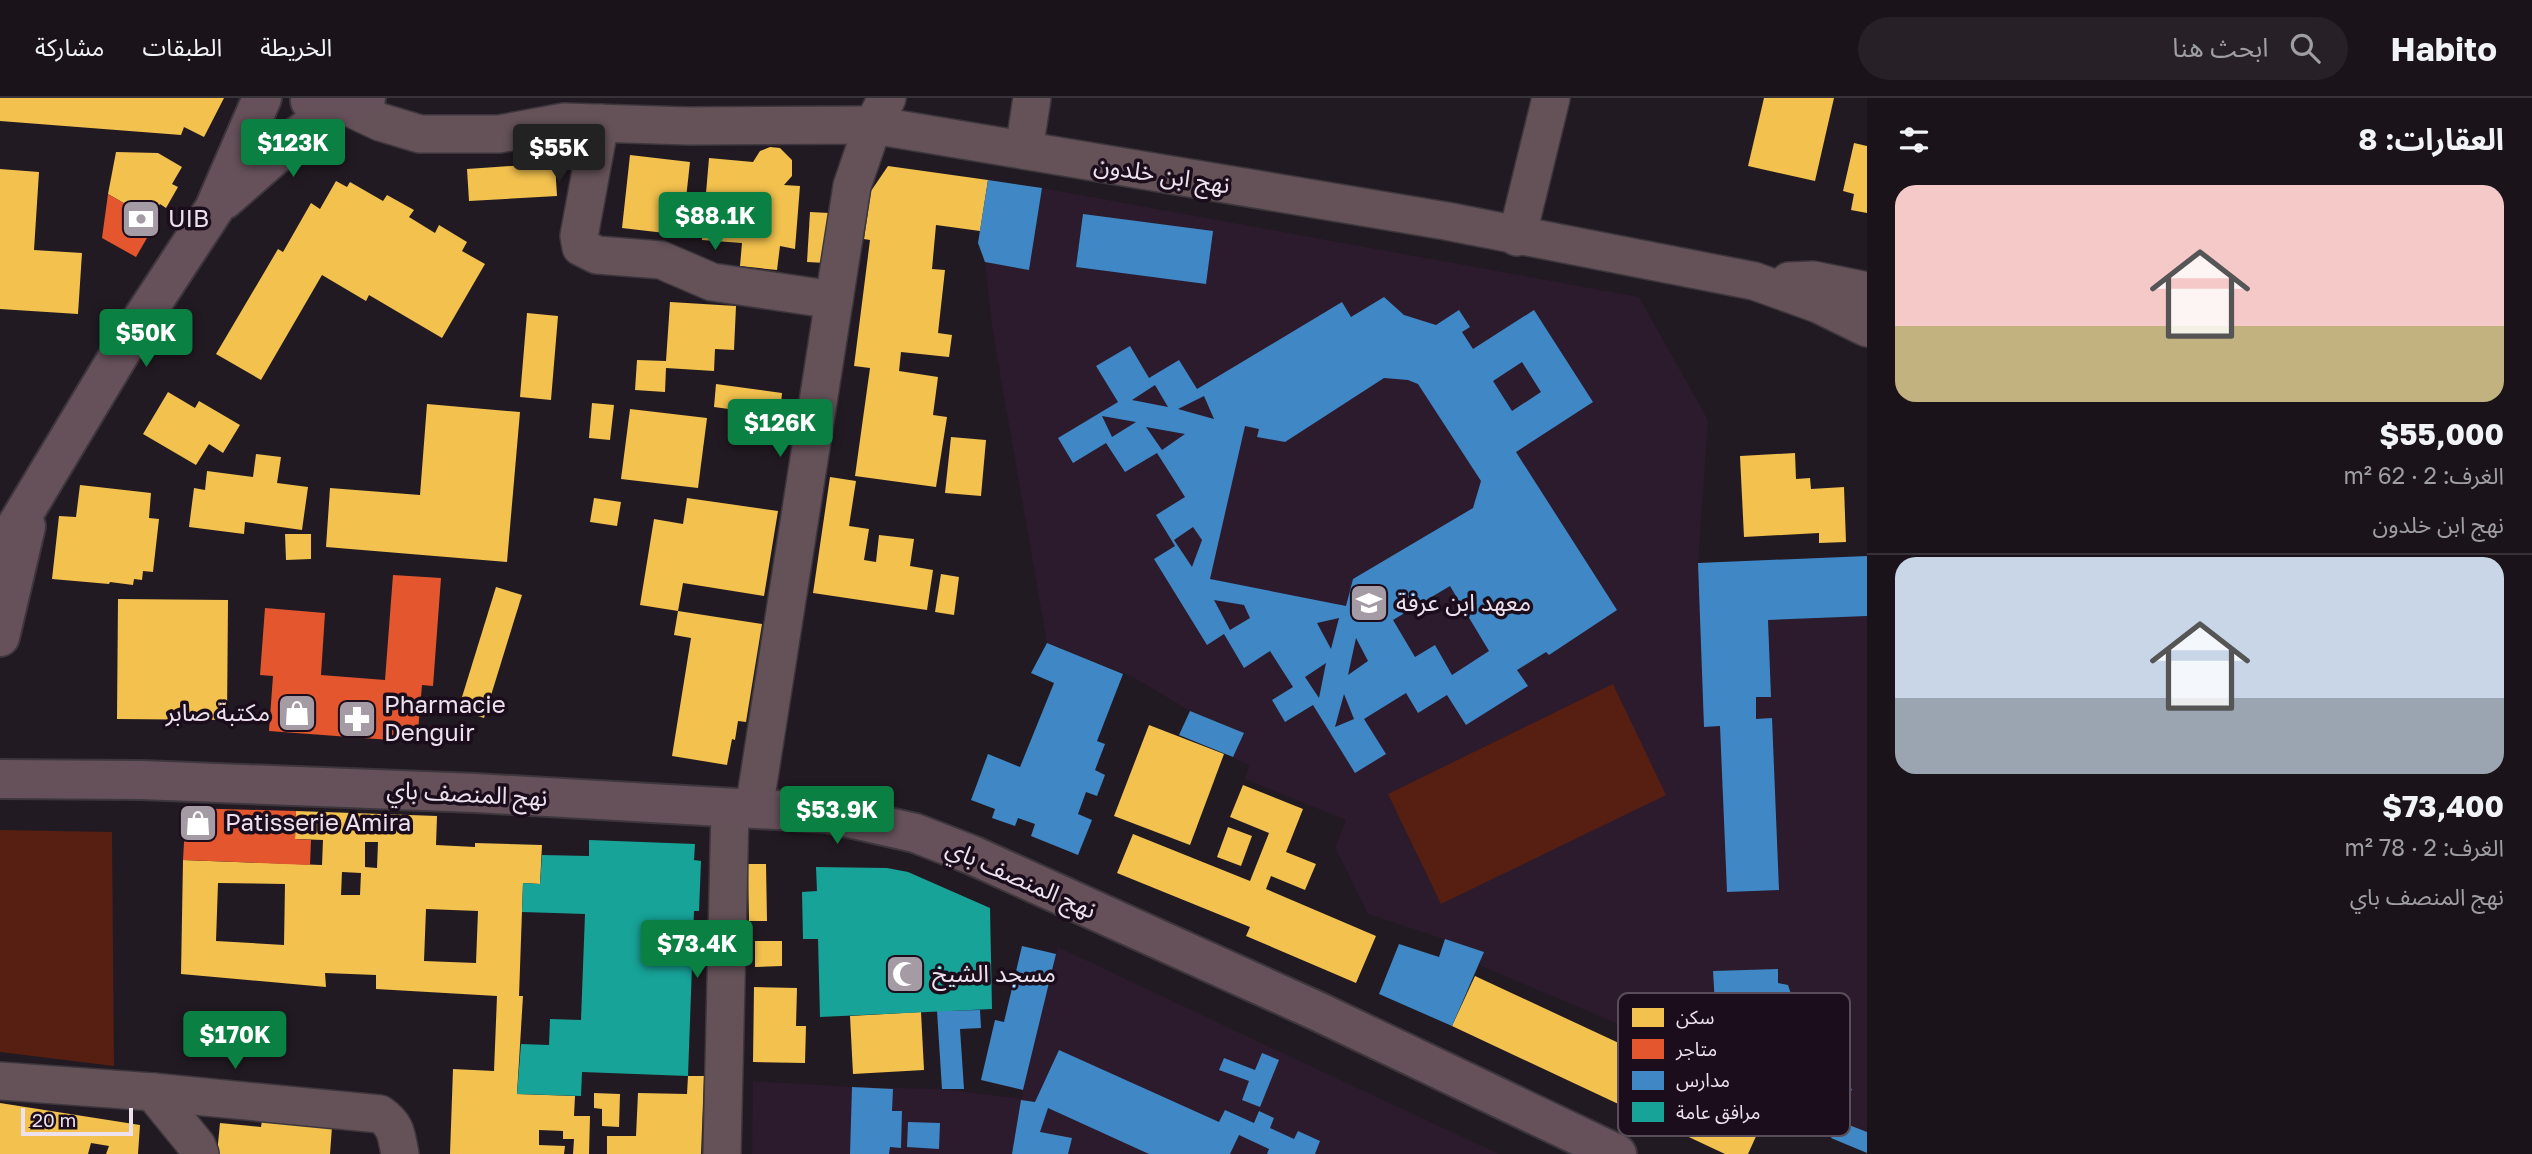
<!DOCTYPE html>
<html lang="ar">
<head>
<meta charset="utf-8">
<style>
  body { margin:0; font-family:"Golos Text","Noto Sans Arabic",sans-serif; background:#272127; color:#f1f3f6; direction:rtl; height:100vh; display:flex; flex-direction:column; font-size:26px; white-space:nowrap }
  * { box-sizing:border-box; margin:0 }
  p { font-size:23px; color:#9f9ea2 }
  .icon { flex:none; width:38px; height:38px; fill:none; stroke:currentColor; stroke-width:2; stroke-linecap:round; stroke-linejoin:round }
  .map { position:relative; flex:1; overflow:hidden; direction:ltr }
  .sheet { display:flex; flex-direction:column; background:#1a141a; width:665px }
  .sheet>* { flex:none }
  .scale { position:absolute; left:21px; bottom:18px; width:112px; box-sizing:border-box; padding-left:7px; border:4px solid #ece1ec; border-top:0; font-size:19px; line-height:24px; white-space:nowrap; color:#ece1ec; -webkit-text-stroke:5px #1b0d1c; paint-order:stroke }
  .price { position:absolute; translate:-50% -60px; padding:0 16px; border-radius:7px; background:#0b8043; color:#fff; font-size:23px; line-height:46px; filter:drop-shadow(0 2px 4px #0008) }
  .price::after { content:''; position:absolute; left:50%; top:42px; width:21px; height:16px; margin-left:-10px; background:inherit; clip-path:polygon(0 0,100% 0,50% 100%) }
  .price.current { background:#222; color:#fff }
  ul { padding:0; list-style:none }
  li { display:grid; align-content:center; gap:14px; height:371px; padding:0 28px }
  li+li { border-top:2px solid #383339 }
  li span { display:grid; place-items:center; height:217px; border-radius:21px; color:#555 }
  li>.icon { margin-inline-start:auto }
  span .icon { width:126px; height:126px; fill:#fffc; stroke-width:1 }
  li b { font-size:30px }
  h2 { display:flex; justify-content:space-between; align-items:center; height:84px; padding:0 28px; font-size:30px }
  header { display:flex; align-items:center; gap:42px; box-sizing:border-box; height:98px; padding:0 35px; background:#1a141a; border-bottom:2px solid #383339 }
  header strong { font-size:33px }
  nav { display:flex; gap:38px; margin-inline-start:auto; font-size:24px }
  .search { width:490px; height:63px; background:#272127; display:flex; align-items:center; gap:18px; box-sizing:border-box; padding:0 24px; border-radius:38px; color:#9f9ea2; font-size:26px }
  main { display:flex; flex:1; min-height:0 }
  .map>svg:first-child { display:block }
  .built { fill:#2c1a2d }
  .green { fill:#561f12 }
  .homes { fill:#f2c14e; fill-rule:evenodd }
  .shops { fill:#e4572e }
  .schools { fill:#3f88c5; fill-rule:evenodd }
  .public { fill:#17a398 }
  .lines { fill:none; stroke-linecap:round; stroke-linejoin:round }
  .minor-casing { stroke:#3d373d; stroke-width:40 }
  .major-casing { stroke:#3d373d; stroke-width:42 }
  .minor { stroke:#645258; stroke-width:37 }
  .major { stroke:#66515a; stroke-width:38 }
  .labels { text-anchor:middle; stroke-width:7; stroke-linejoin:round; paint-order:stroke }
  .street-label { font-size:24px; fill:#ece1ec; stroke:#1b0d1c }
  .poi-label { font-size:24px; fill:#ece1ec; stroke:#1b0d1c; text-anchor:start }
  .key { fill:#1b0d1c; stroke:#5a4d5a; stroke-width:2 }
  .key-label { font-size:19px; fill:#ece1ec }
</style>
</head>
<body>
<header>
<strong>Habito</strong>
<div class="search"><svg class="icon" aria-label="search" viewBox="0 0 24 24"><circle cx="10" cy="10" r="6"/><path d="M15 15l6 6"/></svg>ابحث هنا</div>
<nav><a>الخريطة</a><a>الطبقات</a><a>مشاركة</a></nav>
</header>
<main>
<section class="sheet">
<h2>العقارات: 8<svg class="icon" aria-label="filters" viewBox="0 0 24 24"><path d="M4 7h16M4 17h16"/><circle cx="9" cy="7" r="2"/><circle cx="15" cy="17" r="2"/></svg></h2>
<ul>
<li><span style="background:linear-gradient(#f6c9c9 65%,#c2b280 0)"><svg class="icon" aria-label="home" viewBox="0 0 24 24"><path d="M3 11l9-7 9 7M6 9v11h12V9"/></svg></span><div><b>$55,000</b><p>الغرف: 2 · 62 m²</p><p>نهج ابن خلدون</p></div></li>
<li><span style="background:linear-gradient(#c9d6e8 65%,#9aa5b1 0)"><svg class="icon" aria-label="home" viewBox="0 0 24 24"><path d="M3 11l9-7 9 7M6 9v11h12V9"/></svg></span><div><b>$73,400</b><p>الغرف: 2 · 78 m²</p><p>نهج المنصف باي</p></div></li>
</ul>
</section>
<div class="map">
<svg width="1867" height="1056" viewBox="0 0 1867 1056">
  <rect width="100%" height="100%" fill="#221a22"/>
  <g class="built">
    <polygon points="1042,90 1639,199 1708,322 1698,465 1867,458 1867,1034 1728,980 1635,933 1479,867 1483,854 1368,816 1335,749 1346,722 1245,681 1249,667 1233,659 1244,635 1190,613 1133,579 1047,545 993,235 985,164 1029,171"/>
    <polygon points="1058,849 1295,961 1499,1056 752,1056 753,983 852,989 942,991 1021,1001"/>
  </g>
  <g class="green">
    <polygon points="1613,586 1666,697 1441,806 1388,696"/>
    <polygon points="0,732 112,734 114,968 0,954"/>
  </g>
  <g class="homes">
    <polygon points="0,0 224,0 204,39 184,29 181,37 0,23"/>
    <polygon points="1764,0 1834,0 1815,83 1748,68"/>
    <polygon points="1854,45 1867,48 1867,115 1851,112 1854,96 1843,93"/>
    <polygon points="770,49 780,50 792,62 792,78 784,87 800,88 795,151 780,148 777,172 740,168 742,145 702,142 709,60 753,64 760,53"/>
    <polygon points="116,54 158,55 182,69 172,86 178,89 166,110 160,106 151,121 108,96"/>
    <polygon points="630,57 690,64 682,137 622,130"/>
    <polygon points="555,65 557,98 469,103 467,71"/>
    <polygon points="888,68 988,82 980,133 936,127 932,171 945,172 938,235 952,237 949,259 901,254 899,273 938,279 933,317 947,319 936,389 855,378 870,270 854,268 870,142 864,141 871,93"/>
    <polygon points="0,71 39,74 34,152 82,155 78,216 0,211"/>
    <polygon points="336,83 347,89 350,84 383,103 387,97 414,112 409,119 435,135 439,127 467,144 462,153 485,166 442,240 369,197 366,203 322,177 261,282 216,256 278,151 283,154 311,105 320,111"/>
    <polygon points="810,114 829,115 826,165 807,164"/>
    <polygon points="670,204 736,208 734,252 715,251 714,273 666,270 665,294 635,292 637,262 666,263"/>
    <polygon points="527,215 558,218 551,302 520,299"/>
    <polygon points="716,286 782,295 780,318 714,309"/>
    <polygon points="168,294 195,310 199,303 240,327 223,355 209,346 196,367 143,336"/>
    <polygon points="592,305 614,307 610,342 589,340"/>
    <polygon points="427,306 520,314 507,464 326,449 330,390 420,397"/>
    <polygon points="630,311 707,320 698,390 621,381"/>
    <polygon points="951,339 986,342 981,398 945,395"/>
    <polygon points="1795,355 1796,381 1810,380 1811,391 1844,389 1846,444 1819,445 1819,435 1744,439 1740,358"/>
    <polygon points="256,356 281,359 277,385 308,389 302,432 245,424 244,436 189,429 194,390 205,392 207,373 253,379"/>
    <polygon points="830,379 856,383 849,428 869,431 864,462 876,464 879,437 914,441 910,468 933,472 927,512 813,495"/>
    <polygon points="80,387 151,395 149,420 159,421 153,474 143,473 142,482 134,481 133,487 110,484 109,486 52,481 59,418 76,419"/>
    <polygon points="594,400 621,404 617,428 590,424"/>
    <polygon points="687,400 778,413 764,498 683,485 678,513 640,507 654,421 683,426"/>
    <polygon points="285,436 311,436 311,461 286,462"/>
    <polygon points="941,476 959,479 954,517 935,514"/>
    <polygon points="496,489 522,497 484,620 458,612"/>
    <polygon points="118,501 228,502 227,622 117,621"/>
    <polygon points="678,513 762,526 746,624 738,623 735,642 732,641 727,667 672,658 691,540 674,537"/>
    <polygon points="1149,627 1224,656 1190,747 1114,718"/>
    <polygon points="1243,687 1303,711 1286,754 1316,766 1305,792 1271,778 1266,791 1376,838 1356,885 1246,838 1250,829 1117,775 1133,736 1250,783 1269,735 1230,719"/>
    <path d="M296 713 437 718 436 747 475 749V745L542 747 540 786 523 785 519 898H523L517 996 575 998 574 1018H590L589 1056H573L574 1041H563V1033L539 1032V1047L565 1048 564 1056H450L453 971 494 973 497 898 376 891V877L325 875 326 889 181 876 183 762 322 767 323 742 295 741ZM365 744H378L377 770 365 769ZM342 774 361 775 360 797H341ZM218 785 285 786 284 847 216 843ZM426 811 478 813 476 865 424 863Z"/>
    <polygon points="1228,729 1252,738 1241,768 1217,759"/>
    <polygon points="748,766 766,766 767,823 749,823"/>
    <polygon points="755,843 782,843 782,868 755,869"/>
    <polygon points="1475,878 1767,1014 1748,1056 1725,1056 1452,928"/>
    <polygon points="754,889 797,890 796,928 806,928 805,965 753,964"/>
    <polygon points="921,914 924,972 853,976 850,918"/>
    <polygon points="688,978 704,978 701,1056 607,1056 607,1038 636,1038 638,995 687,996"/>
    <polygon points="594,995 620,996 619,1029 602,1028 602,1011 594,1010"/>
    <polygon points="0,1005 140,1027 138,1056 106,1056 109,1048 91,1045 88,1056 0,1056"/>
    <polygon points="262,1022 332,1029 330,1056 217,1056 220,1025 261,1029"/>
  </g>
  <g class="shops">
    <polygon points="108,96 151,121 142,138 147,140 136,159 102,140"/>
    <polygon points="393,477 441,480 433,588 422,587 417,644 269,633 273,578 260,577 265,510 325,515 321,577 385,582"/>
    <polygon points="186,710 296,713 295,741 311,742 310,767 183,762"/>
  </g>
  <g class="schools">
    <polygon points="988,82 1042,90 1029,172 985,164 978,145"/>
    <polygon points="1083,116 1213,133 1206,186 1076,169"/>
    <path d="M1384 199 1404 217 1436 227 1459 212 1470 229 1462 234 1473 251 1534 212 1593 304 1516 354 1617 512 1549 557 1546 554 1517 572 1528 588 1466 627 1447 597 1418 615 1406 595 1364 621 1386 656 1355 675 1313 607 1285 624 1272 602 1293 589 1270 553 1244 570 1224 536 1207 547 1154 461 1175 448 1156 417 1185 399 1157 355 1125 374 1106 345 1073 365 1058 340 1118 304 1096 268 1130 248 1149 280 1179 262 1197 291 1342 204 1351 219ZM1522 264 1541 294 1512 313 1493 283ZM1384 280 1408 282 1418 286 1481 383 1473 410 1353 481 1346 508 1210 481 1245 328 1259 331 1257 339 1285 344ZM1155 287 1168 309 1132 302ZM1204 298 1214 321 1178 311ZM1102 318 1136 324 1112 339ZM1146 329 1185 336 1162 352ZM1193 429 1202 442 1192 469 1174 442ZM1450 488 1489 553 1452 577 1435 547 1415 559 1393 522ZM1214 502 1244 507 1250 520 1230 532ZM1339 520 1331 551 1317 525ZM1356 540 1368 563 1348 577ZM1326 565 1319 600 1305 579ZM1344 596 1354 621 1335 629Z"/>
    <polygon points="1867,458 1867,518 1768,522 1771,599 1756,599 1756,621 1772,620 1779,792 1727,794 1720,628 1704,629 1698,465"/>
    <polygon points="1047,545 1123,576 1097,643 1105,646 1095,672 1105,677 1097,698 1086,694 1078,716 1092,722 1078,757 1031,738 1035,726 1018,720 1015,728 992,720 995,711 971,702 988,656 1020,669 1054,585 1031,575"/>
    <polygon points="1190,613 1244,635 1233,659 1179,637"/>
    <polygon points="1445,841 1484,854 1452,928 1379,896 1399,846 1439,859"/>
    <polygon points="1022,848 1056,856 1023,992 981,982 995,922 1004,924"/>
    <polygon points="1778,871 1778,885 1788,887 1791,896 1787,903 1780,904 1781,917 1716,923 1713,873"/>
    <polygon points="980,912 981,930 960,931 964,991 942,991 937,913"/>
    <polygon points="1745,938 1821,968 1818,978 1852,991 1839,1023 1867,1034 1867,1055 1831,1040 1839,1023 1728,980"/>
    <polygon points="1059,952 1219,1024 1225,1012 1254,1025 1259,1013 1274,1020 1270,1030 1294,1041 1298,1033 1320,1043 1315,1056 1267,1056 1269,1051 1239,1037 1230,1056 1149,1056 1048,1010 1040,1034 1072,1040 1068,1056 1012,1056 1021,1002 1035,1004"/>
    <polygon points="1262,955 1279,962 1260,1009 1242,1002 1249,983 1219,972 1224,960 1255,972"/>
    <polygon points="852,989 893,991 892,1013 902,1013 901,1050 890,1049 889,1056 850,1056"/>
    <polygon points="908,1024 940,1025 939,1051 907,1049"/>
  </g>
  <g class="public">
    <polygon points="589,742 695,746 694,762 701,763 699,813 694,813 688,978 582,974 581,998 517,996 521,946 549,947 550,921 581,922 585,816 522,814 523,785 540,786 542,757 589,758"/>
    <polygon points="816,769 887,770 908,774 990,810 992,911 820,919 818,841 803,841 802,794 817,793"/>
  </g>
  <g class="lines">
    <g class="minor-casing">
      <g id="minor">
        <polyline points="346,8 380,24 420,36 499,36 564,24 688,28 873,27 1446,123 1754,183 1818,206 1867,230"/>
        <polyline points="600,25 579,138 581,149 597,157 661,162 712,184 834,202"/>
        <polyline points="1024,52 1032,0"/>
        <polyline points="1517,139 1551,0"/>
        <polyline points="1789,183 1813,182 1867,193"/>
        <polyline points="754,711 852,88 873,27 887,0"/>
        <path d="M0 983 153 994 380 1016C397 1028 396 1037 400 1056"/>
        <polyline points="153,994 197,1048 200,1056"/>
        <polyline points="722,1056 730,710"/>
      </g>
    </g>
    <g class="major-casing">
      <g id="major">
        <path d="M310 3C334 9 343 9 366 0"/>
        <polyline points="224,102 289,45 335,9"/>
        <polyline points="0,455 125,247 214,111 262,0"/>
        <polyline points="0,539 26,428"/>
        <polyline points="0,681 141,682 476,695 827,715 915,735 972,757 1317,913 1617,1056"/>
      </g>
    </g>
    <use href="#minor" class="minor"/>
    <use href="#major" class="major"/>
  </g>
  <defs>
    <g id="bank-square" transform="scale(2.0125)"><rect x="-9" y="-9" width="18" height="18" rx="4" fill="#a59ba5" stroke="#1b0d1c"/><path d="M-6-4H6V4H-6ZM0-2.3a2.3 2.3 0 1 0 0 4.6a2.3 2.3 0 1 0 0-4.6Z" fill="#fff"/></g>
    <g id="school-square" transform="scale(2.0125)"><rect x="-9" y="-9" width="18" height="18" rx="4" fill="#a59ba5" stroke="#1b0d1c"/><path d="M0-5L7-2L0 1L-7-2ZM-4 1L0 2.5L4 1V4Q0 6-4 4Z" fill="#fff"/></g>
    <g id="shop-square" transform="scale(2.0125)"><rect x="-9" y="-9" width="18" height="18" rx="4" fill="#a59ba5" stroke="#1b0d1c"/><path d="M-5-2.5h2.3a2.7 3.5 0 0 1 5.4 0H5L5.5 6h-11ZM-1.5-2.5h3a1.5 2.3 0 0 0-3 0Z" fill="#fff"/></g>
    <g id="pharmacy-square" transform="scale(2.0125)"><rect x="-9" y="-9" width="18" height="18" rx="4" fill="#a59ba5" stroke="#1b0d1c"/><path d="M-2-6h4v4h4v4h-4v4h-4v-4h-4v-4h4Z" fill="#fff"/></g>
    <g id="mosque-square" transform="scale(2.0125)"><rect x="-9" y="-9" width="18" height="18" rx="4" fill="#a59ba5" stroke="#1b0d1c"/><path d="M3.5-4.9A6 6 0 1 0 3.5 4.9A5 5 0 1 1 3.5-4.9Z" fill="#fff"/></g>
  </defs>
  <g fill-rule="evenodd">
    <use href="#bank-square" x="141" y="121"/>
    <use href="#school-square" x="1369" y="505"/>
    <use href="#shop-square" x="297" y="615"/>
    <use href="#pharmacy-square" x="357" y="621"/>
    <use href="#shop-square" x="198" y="725"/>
    <use href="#mosque-square" x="905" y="876"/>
  </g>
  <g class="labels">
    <g class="street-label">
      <text transform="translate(1162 77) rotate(9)" y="8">نهج ابن خلدون</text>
      <text transform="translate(467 696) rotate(3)" y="8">نهج المنصف باي</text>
      <text transform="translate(1021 781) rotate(24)" y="8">نهج المنصف باي</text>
    </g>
    <g class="poi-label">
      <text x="168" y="129">UIB</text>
      <text x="1396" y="513">معهد ابن عرفة</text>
      <text x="384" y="615">Pharmacie<tspan x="384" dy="28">Denguir</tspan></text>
      <text x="270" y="623" text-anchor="end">مكتبة صابر</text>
      <text x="225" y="733">Patisserie Amira</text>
      <text x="932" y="884">مسجد الشيخ</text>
    </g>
  </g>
  <rect x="1618" y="895" width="232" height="143" rx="10" class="key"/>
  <rect x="1632" y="910" width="32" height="19" fill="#f2c14e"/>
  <rect x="1632" y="941" width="32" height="20" fill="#e4572e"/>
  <rect x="1632" y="973" width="32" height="19" fill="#3f88c5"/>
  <rect x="1632" y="1004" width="32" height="20" fill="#17a398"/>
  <g class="key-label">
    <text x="1676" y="926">سكن</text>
    <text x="1676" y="958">متاجر</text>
    <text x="1676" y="989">مدارس</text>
    <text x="1676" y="1021">مرافق عامة</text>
  </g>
</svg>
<div class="scale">20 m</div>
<b class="price" style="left:293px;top:81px">$123K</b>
<b class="price current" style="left:559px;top:86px">$55K</b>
<b class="price" style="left:715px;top:154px">$88.1K</b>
<b class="price" style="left:146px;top:271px">$50K</b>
<b class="price" style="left:780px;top:361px">$126K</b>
<b class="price" style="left:837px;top:748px">$53.9K</b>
<b class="price" style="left:697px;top:882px">$73.4K</b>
<b class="price" style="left:235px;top:973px">$170K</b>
</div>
</main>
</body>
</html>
